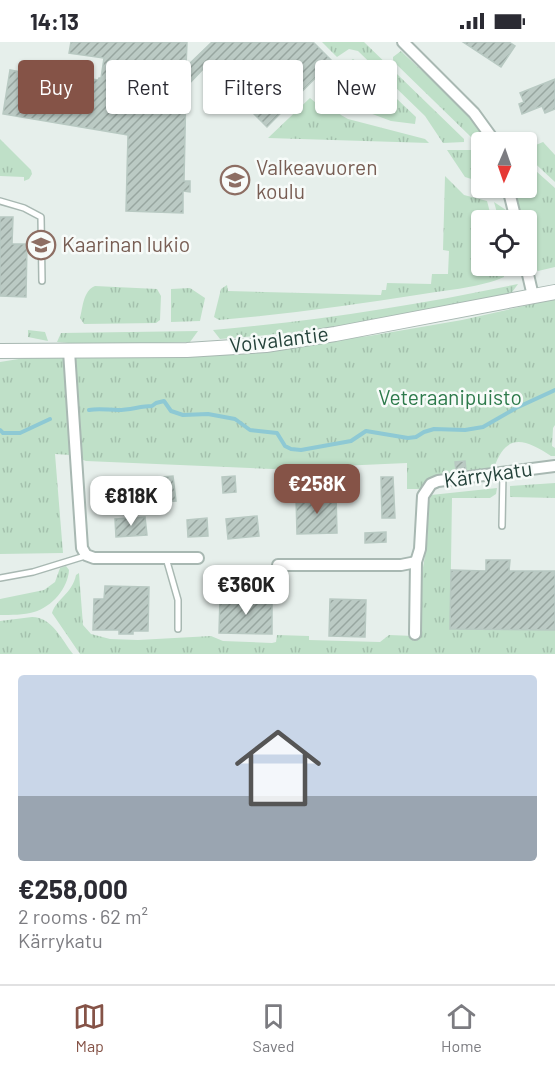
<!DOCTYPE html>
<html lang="en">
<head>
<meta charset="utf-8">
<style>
  body { margin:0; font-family:Barlow,sans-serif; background:#f2f2f3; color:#2b2b33; height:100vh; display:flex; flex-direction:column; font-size:22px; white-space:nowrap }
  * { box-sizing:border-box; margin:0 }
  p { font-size:20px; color:#7c7c81 }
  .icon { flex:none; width:33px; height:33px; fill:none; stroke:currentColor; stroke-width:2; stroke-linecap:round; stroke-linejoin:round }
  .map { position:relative; height:612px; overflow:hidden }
  .panel { display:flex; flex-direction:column; background:#fff; flex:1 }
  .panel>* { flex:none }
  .top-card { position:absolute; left:18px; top:18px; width:519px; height:54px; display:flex; gap:12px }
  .needle { width:39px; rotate:182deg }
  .fabs { position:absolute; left:471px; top:90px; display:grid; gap:12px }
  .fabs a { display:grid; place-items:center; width:66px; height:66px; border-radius:6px; background:#fff; box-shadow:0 2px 4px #0004; font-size:30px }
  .price { position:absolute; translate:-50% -51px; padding:0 14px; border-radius:12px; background:#fff; color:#222; font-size:20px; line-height:39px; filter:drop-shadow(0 2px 3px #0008) }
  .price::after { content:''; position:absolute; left:50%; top:36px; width:18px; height:14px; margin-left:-9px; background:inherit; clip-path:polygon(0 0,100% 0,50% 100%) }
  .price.on { background:#855347; color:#fff }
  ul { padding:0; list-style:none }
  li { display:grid; align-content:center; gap:12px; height:318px; padding:0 18px }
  li span { display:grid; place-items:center; height:186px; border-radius:6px; color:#555 }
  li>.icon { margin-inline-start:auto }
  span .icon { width:108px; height:108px; fill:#fffc; stroke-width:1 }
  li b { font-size:26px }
  .pill { padding:0 21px; border-radius:6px; background:#fff; box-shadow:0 2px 4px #0004; font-size:21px; line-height:54px }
  .pill.on { background:#855347; color:#fff }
  .status { display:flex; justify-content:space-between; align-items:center; height:42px; padding:0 30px; background:#fff; direction:ltr }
  .status svg { height:16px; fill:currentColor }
  .menu { display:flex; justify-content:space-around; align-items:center; height:84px; border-top:2px solid #e1e1e2; background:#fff; font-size:16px; color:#7c7c81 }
  .menu a { display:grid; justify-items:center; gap:3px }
  .menu .on { color:#855347 }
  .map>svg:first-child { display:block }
  .grass { fill:url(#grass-tufts) }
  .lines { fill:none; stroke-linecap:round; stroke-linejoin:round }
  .stream { stroke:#8ec9d4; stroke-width:4 }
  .building { fill:url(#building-hatch); stroke:#b8c9c2; stroke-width:1.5 }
  .service-casing { stroke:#a8b8b2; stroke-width:8 }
  .minor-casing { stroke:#a8b8b2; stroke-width:14 }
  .tertiary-casing { stroke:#a8b8b2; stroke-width:16 }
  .service { stroke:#fff; stroke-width:5 }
  .minor { stroke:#fff; stroke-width:10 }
  .tertiary { stroke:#fff; stroke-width:14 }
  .labels { text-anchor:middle; stroke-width:5; stroke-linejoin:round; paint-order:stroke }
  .education-label { font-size:21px; fill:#785e54; stroke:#f7fbf9; text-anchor:start }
  .street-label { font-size:21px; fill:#24423a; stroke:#f7fbf9 }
  .park-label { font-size:21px; fill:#2d7a4b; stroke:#f7fbf9 }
</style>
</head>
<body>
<div class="status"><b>14:13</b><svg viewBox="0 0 49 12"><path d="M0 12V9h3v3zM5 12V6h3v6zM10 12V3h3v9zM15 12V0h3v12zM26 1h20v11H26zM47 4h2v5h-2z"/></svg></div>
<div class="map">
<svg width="555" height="612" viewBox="0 0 555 612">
  <defs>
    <pattern id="grass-tufts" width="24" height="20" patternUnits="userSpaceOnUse" patternTransform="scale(1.5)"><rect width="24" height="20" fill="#bfe0c8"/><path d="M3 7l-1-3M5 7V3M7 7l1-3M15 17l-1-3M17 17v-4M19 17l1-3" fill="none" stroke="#a4c1ad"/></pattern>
    <pattern id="building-hatch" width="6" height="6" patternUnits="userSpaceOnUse" patternTransform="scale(1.5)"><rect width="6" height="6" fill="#bbcac4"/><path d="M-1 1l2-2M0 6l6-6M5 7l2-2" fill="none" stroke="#98a6a0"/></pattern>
  </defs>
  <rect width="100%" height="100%" fill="#e6efeb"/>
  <g class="grass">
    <polygon points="322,0 364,0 464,97 464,100 443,101 425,74 358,9 349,7 337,15"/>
    <path d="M401 9C427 35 472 69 489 100H482L481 110 471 95 393 19V15Z"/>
    <polygon points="353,17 359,21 416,75 415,82 391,79 351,64 361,55 340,26"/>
    <polygon points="310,56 321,65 328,60 341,73 348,77 425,97 429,101 268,96"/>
    <polygon points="0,97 31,128 32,132 29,137 24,139 24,135 0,134"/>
    <polygon points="543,100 555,113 555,140 527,114 527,109 531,105"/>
    <polygon points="447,108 473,108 476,111 481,140 465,135"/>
    <polygon points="527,121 555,146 555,225 538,229 532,225 527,199 526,178 522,178 515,146 526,146"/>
    <path d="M445 134 464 153 487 159 492 178H482V224H503L504 235C482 245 448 248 423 252 355 263 287 272 219 278L214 275 221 247 227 243 228 249 381 253 382 248H386L387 241 431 242 432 232H448L449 209 443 208Z"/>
    <polygon points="494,160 506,168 508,178 499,178"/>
    <path d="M518 242 510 253C414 274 318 290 220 297L213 288C316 279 417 263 518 242Z"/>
    <path d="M95 244 157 247 161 254 160 278 156 281 84 282 80 276C83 265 83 249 95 244Z"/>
    <polygon points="190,246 205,256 200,279 171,280 171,247"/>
    <path d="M555 257V383L553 386 552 404 555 406V414H551C525 397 506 390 494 426L439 433 430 436 420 447H407V421L273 427 86 419 70 413 55 412 63 511 0 512V320L31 315H143L294 303 369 294 462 278Z"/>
    <polygon points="28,288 45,290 48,299 28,295"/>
    <polygon points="198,289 190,300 91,303 57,300 61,291"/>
    <polygon points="555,441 555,456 510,455 510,444"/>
    <path d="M497 446 496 452 490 456H452L450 586 555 588V612H80L52 571C57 556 72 552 76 533L79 531 83 583 91 592 110 597 138 598 211 594 223 599 272 601 276 600 277 593 309 594V598L380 600 389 593 414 594 420 589 421 537 427 502 429 460 431 453Z"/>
    <path d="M66 524 69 528C68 546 52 565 34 570 24 573 11 573 0 573V557L44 548 55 540 60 526Z"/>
    <path d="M32 575C52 575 62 598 73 612H0V579Z"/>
  </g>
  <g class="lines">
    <g class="stream">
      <path d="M89 368C99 366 108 368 118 368 130 368 141 364 152 364L156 361 164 359 171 369 183 373 208 372 235 377 250 388 277 391 285 404 291 407 301 408 351 399 366 389 408 396 416 395 424 390 434 387 465 388 483 385 516 366 555 348"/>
      <polyline points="0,388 3,391 20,391 50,377"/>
    </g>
  </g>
  <g class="building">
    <polygon points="71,0 187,0 186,25 212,0 313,0 332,19 267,85 206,24 186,45 184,139 190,139 190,150 183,149 183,171 126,169 128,93 3,72 10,28 42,34 43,29 98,38 99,36 101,36 104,16 69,11"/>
    <polygon points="463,0 509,0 515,4 501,25"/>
    <polygon points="555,37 555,67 545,71 542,64 522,72 519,62 524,60 520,51"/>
    <polygon points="0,175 13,175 12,202 27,202 26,255 0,254"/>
    <polygon points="465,419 466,428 456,429 455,420"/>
    <polygon points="173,434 176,459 165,460 162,435"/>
    <polygon points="235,434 236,450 223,451 222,435"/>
    <polygon points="381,435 393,435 395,476 382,476"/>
    <polygon points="109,444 110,455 97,457 96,446"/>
    <polygon points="336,453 337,491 297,492 296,455"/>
    <polygon points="257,474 259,494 228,497 226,477"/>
    <polygon points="145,475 147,493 116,495 115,477"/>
    <polygon points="207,476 208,494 188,495 187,478"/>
    <polygon points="386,490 386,500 365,501 365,491"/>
    <polygon points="486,518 510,518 509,529 555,529 555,588 450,587 451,528 486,529"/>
    <polygon points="105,544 149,545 148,589 133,589 133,592 119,592 119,588 93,588 94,557 104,557"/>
    <polygon points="220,555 272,556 272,592 219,591"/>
    <polygon points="330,557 366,558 365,595 329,594"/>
  </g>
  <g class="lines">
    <g class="service-casing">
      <g id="service">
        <polyline points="0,159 24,166 41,175 42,239"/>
        <polyline points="502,484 503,431"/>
        <polyline points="166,516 178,558 178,587"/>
        <polyline points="0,536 33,530 85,514"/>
        <polyline points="231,539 261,540 278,523"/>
      </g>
    </g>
    <g class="minor-casing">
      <g id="minor">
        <polyline points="403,0 474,71 495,100"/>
        <polyline points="508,146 516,178"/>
        <polyline points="526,224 533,254"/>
        <polyline points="69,309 82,506 86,513 94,516 198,516"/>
        <polyline points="278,523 401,523 416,520"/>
        <polyline points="415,592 416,520 420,507 423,454 431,442 438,439 555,424"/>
      </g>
    </g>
    <g class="tertiary-casing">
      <polyline id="tertiary" points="0,309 187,308 266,303 335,292 555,250"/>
    </g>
    <use href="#service" class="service"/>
    <use href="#minor" class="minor"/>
    <use href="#tertiary" class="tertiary"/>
  </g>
  <defs>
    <g id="school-ring" transform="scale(1.5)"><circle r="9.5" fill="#f7fbf9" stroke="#8d6e63" stroke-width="1.5"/><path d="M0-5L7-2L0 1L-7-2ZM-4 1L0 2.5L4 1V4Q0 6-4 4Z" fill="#8d6e63"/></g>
  </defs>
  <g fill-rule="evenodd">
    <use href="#school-ring" x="235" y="138"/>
    <use href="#school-ring" x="41" y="203"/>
  </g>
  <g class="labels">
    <g class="education-label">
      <text x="256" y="133">Valkeavuoren<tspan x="256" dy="24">koulu</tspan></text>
      <text x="62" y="210">Kaarinan lukio</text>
    </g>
    <g class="street-label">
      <text transform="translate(279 298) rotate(-7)" y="7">Voivalantie</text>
      <text transform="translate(488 433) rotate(-8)" y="7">Kärrykatu</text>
    </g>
    <g class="park-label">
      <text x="450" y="363">Veteraanipuisto</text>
    </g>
  </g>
</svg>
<div class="fabs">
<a><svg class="needle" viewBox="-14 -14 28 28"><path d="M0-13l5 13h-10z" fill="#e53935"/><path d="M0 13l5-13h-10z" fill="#7c7c81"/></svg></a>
<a><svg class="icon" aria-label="locate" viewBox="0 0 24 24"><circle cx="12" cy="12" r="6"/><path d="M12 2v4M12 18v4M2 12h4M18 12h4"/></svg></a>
</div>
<b class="price on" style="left:317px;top:473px">€258K</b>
<b class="price" style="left:131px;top:485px">€818K</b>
<b class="price" style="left:246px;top:574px">€360K</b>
<div class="top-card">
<a class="pill on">Buy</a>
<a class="pill">Rent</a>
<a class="pill">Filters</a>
<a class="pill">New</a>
</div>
</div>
<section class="panel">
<ul>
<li><span style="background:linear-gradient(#c9d6e8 65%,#9aa5b1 0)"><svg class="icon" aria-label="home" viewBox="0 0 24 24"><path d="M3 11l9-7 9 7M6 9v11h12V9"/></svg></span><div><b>€258,000</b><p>2 rooms · 62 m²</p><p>Kärrykatu</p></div></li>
</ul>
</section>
<nav class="menu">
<a class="on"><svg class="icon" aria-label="map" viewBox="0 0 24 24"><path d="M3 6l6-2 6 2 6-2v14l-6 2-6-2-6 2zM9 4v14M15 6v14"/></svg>Map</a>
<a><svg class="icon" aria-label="saved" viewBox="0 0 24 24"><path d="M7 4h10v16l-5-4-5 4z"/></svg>Saved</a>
<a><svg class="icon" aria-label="home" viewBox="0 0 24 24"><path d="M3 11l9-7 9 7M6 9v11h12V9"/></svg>Home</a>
</nav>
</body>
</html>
